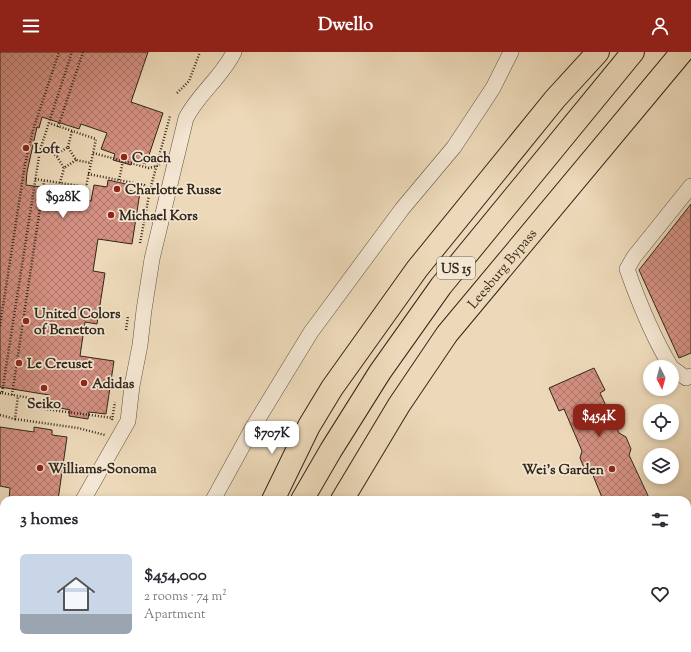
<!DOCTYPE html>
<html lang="en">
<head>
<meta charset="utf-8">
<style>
  body { margin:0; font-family:"Sorts Mill Goudy",serif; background:#f7f7f7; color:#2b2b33; height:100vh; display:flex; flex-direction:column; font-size:15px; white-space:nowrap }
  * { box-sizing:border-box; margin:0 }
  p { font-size:13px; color:#7c7c81 }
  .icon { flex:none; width:22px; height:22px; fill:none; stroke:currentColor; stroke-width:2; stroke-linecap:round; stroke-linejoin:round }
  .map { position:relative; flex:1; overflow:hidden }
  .side { position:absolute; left:0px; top:444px; width:691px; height:156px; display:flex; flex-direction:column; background:#fff; border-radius:12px 12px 0 0; box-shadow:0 2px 6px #0003 }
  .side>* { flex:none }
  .needle { width:26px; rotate:174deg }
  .fabs { position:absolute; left:643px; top:308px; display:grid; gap:8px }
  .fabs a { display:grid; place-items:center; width:36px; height:36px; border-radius:50%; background:#fff; box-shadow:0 2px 6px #0003; font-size:20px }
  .price { position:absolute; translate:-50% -34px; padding:0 9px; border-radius:8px; background:#fff; color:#222; font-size:13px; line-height:26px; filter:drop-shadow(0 1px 2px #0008) }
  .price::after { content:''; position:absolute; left:50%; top:24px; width:12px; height:9px; margin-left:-6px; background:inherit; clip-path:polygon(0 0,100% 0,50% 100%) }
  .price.current { background:#8f2418; color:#fff }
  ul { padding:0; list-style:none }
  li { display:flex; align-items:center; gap:12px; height:100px; padding:0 20px }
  li span { display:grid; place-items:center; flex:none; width:112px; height:80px; border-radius:6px; color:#555 }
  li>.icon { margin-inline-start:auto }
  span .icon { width:48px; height:48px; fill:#fffc; stroke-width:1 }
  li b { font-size:17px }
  h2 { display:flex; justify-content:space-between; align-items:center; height:48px; padding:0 20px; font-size:17px }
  header { display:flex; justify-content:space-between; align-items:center; height:52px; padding:0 20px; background:#8f2418; color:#fff; font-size:18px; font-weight:700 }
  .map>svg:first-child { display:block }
  .forest { fill:url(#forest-crowns); stroke:#727456 }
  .building { fill:url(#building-cross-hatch); stroke:#31271a }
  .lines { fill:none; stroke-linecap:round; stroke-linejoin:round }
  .minor-casing { stroke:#605442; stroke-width:16 }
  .major-casing { stroke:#31271a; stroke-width:20 }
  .highway-casing { stroke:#31271a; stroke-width:24 }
  .path { stroke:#31271a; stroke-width:2.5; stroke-dasharray:1 2; stroke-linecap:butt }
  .minor { stroke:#f3e6d2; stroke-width:15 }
  .major { stroke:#edd9b9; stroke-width:19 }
  .highway { stroke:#edd9b9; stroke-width:22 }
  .poi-dot { fill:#8f2418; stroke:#f3e6d2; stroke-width:1.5 }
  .labels { text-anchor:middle; stroke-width:3.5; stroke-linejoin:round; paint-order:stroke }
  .shield { fill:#f3e6d2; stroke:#6b6051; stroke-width:1 }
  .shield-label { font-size:13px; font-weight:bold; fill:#31271a }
  .poi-label { font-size:14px; font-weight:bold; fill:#31271a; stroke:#f3e6d2; text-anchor:start }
  .street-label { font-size:14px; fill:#31271a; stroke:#f3e6d2 }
</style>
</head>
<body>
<header><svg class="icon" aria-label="menu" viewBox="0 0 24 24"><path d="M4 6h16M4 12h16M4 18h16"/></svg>Dwello<svg class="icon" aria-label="person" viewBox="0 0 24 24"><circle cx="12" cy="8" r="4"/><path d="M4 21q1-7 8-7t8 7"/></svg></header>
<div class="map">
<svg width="691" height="600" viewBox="0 0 691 600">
  <defs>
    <pattern id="forest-crowns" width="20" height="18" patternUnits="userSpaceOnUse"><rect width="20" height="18" fill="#b4c092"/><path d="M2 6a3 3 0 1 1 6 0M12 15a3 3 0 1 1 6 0" fill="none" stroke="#939c76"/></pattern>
    <pattern id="building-cross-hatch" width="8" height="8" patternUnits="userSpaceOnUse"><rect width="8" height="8" fill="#d49082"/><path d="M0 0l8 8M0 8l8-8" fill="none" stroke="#ad766a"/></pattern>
  </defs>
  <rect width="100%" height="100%" fill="#edd9b9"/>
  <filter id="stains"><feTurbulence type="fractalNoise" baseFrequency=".005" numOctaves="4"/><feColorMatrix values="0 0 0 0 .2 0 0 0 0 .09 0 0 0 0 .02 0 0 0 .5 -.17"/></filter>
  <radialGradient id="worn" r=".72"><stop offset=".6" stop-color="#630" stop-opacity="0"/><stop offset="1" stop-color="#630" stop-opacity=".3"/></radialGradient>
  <polygon class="forest" points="624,596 664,596 668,600 625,600"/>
  <g class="building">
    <polygon points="0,0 148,0 131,50 163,61 146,112 133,107 131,113 113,108 115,102 101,97 107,81 81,72 79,77 42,65 39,76 37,75 27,120 26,133 64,138 63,144 91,149 94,133 107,135 108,128 126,132 125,138 140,140 132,192 98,187 93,219 105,221 97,272 85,270 80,304 114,309 106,362 89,360 88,367 69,364 70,358 47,353 49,343 0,335"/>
    <polygon points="691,152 691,301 679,306 639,218"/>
    <polygon points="594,316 605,338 600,341 619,381 626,385 631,397 629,403 650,448 603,448 592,421 585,418 580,406 582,399 564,357 559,359 549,336"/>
    <polygon points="0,375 34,380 34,375 52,378 52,383 67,385 58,448 9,447 10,436 0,434"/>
  </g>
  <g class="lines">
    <g class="minor-casing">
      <g id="minor">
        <path d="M671 315C653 285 639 251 627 217L634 205 691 134"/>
        <polyline points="672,316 686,326 691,324"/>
        <path d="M83 448 128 369 132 334 140 293 144 258 152 207 186 66C199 41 222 25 234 0"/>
        <polyline points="213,448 253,375 311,280 402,157 454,95 493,36 511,0"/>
        <polyline points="0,515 4,516"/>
        <polyline points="687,519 691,518"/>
        <polyline points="509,600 518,596"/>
      </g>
    </g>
    <g class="major-casing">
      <polyline id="major" points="189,600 191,596"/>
    </g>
    <g class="highway-casing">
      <g id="highway">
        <polyline points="273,448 309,374 332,336 417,217 555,47 598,0"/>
        <polyline points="302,448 331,398 380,320 441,234 633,0"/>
        <path id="s1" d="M342 448 399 353 447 282 682 0"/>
        <polyline points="209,600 210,596"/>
        <polyline points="228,600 229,596"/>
        <polyline points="251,600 253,596"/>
      </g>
    </g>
    <g class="path">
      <polyline points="177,41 189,29 200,0"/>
      <polyline points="58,75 83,0"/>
      <polyline points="68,95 72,79"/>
      <polyline points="40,98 56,103"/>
      <polyline points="93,101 149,116 160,113"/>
      <polyline points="76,108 64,116 56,103 68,95 76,108 91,111"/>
      <polyline points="88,122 144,133 153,142"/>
      <polyline points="35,127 86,135 96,87 49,71"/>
      <polyline points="119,128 123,109"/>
      <polyline points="60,131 64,116"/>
      <polyline points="140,191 150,138 170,64"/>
      <polyline points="0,274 25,112 33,78 59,0"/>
      <polyline points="126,278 128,264"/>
      <polyline points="0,341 2,341 40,98 72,0"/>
      <polyline points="2,341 30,346 37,356 113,366"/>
      <polyline points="12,343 44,129"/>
      <polyline points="0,363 15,367 18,344"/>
      <polyline points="15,367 78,376 105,383"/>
      <polyline points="112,368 115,350"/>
      <polyline points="0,496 4,498"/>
    </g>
    <use href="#minor" class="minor"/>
    <use href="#major" class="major"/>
    <use href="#highway" class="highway"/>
  </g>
  <g class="poi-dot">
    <circle cx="26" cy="96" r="4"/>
    <circle cx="124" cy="105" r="4"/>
    <circle cx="117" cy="137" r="4"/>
    <circle cx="111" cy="163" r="4"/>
    <circle cx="26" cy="269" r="4"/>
    <circle cx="19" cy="311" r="4"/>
    <circle cx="84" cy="331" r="4"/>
    <circle cx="44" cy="336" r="4"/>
    <circle cx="40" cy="416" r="4"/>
    <circle cx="612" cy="417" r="4"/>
  </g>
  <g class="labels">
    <rect class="shield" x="437" y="205" width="38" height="22" rx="3"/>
    <g class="shield-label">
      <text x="456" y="221">US 15</text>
    </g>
    <g class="poi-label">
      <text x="34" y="101">Loft</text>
      <text x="132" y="110">Coach</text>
      <text x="125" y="142">Charlotte Russe</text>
      <text x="119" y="168">Michael Kors</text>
      <text x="34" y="266">United Colors<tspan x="34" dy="16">of Benetton</tspan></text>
      <text x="27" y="316">Le Creuset</text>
      <text x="92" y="336">Adidas</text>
      <text x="44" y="356" text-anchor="middle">Seiko</text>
      <text x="48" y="421">Williams-Sonoma</text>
      <text x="604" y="422" text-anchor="end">Wei's Garden</text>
    </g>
    <g class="street-label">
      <text dy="5" stroke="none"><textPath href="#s1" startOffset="282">Leesburg Bypass</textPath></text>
    </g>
  </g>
  <rect width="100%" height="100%" filter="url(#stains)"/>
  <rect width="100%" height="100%" fill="url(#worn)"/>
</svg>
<div class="fabs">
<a><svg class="needle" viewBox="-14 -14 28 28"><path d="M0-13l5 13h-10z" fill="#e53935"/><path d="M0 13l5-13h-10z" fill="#7c7c81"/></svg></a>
<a><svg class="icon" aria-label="locate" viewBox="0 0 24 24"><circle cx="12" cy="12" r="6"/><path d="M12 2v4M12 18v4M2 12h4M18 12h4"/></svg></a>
<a><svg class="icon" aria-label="layers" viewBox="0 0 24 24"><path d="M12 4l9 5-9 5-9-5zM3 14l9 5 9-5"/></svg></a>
</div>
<b class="price" style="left:63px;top:167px">$928K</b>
<b class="price current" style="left:599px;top:386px">$454K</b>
<b class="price" style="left:272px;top:403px">$707K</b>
<section class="side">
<h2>3 homes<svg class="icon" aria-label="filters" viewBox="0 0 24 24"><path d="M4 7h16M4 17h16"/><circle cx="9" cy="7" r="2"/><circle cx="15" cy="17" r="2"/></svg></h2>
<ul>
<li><span style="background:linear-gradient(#c9d6e8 75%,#9aa5b1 0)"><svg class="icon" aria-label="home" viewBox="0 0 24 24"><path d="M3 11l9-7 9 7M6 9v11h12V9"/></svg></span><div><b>$454,000</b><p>2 rooms · 74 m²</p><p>Apartment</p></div><svg class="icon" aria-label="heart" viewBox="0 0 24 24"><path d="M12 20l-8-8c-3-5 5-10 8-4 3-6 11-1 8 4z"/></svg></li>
</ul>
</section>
</div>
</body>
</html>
